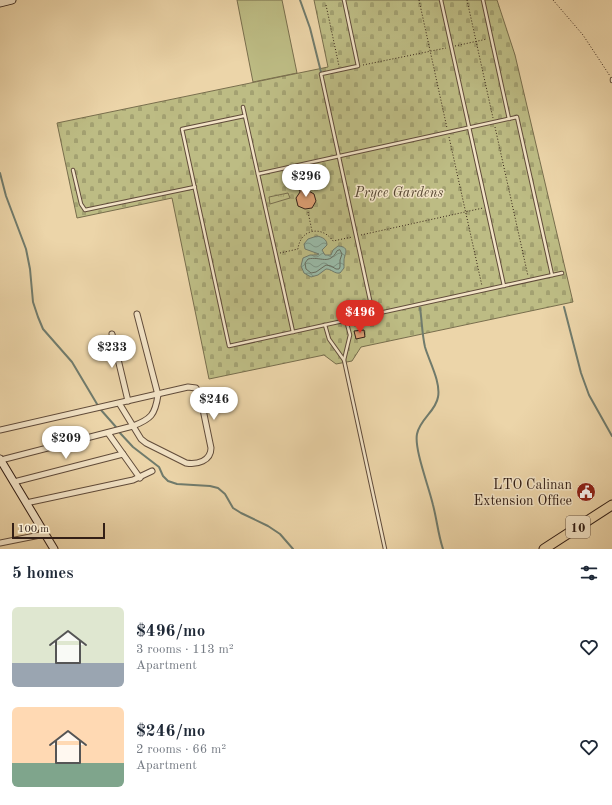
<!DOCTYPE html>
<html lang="en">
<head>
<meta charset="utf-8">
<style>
  body { margin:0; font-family:"Old Standard TT",serif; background:#f6f6f7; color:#1f2937; height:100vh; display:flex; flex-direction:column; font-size:15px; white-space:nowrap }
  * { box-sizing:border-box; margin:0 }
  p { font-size:13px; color:#747a83 }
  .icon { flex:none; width:22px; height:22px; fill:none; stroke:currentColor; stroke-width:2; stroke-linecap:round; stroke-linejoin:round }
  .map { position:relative; height:549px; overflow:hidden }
  .side { display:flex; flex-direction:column; background:#fff; flex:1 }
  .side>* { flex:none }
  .scale { position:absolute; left:12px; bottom:10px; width:93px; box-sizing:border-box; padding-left:4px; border:2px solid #331f16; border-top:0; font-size:11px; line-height:14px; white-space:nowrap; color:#331f16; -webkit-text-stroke:3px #f3e4c7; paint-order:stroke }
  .price { position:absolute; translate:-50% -34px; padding:0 9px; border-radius:14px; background:#fff; color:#222; font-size:13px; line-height:26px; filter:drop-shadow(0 1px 2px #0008) }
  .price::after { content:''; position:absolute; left:50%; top:24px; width:12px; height:9px; margin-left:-6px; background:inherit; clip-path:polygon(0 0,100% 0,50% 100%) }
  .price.selected { background:#d93025; color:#fff }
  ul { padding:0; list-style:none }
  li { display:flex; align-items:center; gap:12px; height:100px; padding:0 12px }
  li span { display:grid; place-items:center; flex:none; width:112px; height:80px; border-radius:6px; color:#555 }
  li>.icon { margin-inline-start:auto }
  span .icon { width:48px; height:48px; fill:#fffc; stroke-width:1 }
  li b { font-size:17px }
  h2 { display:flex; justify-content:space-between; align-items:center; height:48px; padding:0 12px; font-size:17px }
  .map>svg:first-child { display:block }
  .green { fill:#bdbc84; stroke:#786e4d }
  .cemetery { fill:url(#cemetery-stones); stroke:#786e4d }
  .park { fill:url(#park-tufts); stroke:#786e4d }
  .water { fill:url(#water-waves); stroke:#707b6c }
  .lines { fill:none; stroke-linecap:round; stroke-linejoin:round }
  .shore { stroke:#666c5e; stroke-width:1 }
  .stream { stroke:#707b6c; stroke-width:2 }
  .building { fill:#dfa074; stroke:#331f16 }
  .lane-casing { stroke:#614c3b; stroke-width:4.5 }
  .street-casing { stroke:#614c3b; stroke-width:7 }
  .secondary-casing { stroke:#331f16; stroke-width:9 }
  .highway-casing { stroke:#331f16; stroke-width:11 }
  .path { stroke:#331f16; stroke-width:1; stroke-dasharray:1 2; stroke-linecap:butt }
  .lane { stroke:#f3e4c7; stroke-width:2.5 }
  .street { stroke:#f3e4c7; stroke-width:5 }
  .secondary { stroke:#f3e4c7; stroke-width:7 }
  .highway { stroke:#ecd5a9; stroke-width:9 }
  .labels { text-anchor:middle; stroke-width:3; stroke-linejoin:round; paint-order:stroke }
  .shield { fill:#f3e4c7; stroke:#6d5a4b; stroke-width:1 }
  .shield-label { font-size:13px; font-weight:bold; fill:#331f16 }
  .park-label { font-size:14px; font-style:italic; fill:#564632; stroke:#f3e4c7 }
  .poi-label { font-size:14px; fill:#331f16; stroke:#f3e4c7; text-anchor:end }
</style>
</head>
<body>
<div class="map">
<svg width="612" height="549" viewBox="0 0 612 549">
  <defs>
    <pattern id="cemetery-stones" width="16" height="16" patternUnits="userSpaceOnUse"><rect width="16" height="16" fill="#bdbc84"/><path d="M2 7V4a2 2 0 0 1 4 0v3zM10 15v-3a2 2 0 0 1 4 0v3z" fill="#a3a171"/></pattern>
    <pattern id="park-tufts" width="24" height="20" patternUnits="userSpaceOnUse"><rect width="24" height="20" fill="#bdbc84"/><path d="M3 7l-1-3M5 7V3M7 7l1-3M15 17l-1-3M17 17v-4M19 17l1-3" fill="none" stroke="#a3a171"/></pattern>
    <pattern id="water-waves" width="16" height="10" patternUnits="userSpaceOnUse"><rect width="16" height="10" fill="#99b9a6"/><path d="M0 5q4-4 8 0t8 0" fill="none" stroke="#7d9686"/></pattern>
  </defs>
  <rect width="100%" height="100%" fill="#ecd5a9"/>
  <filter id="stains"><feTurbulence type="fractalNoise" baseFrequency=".005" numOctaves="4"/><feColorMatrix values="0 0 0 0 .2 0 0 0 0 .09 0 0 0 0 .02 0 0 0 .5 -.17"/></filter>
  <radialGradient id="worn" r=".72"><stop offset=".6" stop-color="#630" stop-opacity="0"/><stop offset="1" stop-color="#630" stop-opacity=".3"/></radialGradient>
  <polygon class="green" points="237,0 282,0 297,73 253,82"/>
  <polygon class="cemetery" points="314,0 497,0 515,55 573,302 361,347 352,361 336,364 324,355 209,379 172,198 77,218 57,123 328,67"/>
  <polygon class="park" points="288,193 290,198 270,204 269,197"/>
  <path class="water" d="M317 236C322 237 327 239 327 245L322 250 325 255H331L333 250 338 246C351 247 344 254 344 261 344 264 344 266 344 268L340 273C334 274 332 269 326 269L318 275 311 277 304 273 301 266 303 258 310 255H317L319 254 305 249 304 244 308 239Z"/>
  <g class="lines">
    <path class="shore" d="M340 250 342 254 340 260V267L339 269H336L331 266 326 265 316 272 311 273 306 269 305 263 308 259C321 256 329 266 337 251Z"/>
    <g class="stream">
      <polyline points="300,0 310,28 321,72"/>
      <polyline points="0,173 6,196 26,249 30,269 33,302 38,317 43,329 72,362 97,404"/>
      <polyline points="564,307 581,373 589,395 612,436"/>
      <path d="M420 308C422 321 422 334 425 347 429 361 441 382 438 397 436 411 420 419 417 434 414 449 429 487 433 505 437 520 438 534 443 549"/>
      <polyline points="101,410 116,427"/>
      <polyline points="120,433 133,447 159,467 163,476 168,481 177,484 210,486 218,488 225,494 233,508 241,513 268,526 280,534 293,549"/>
    </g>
  </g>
  <g class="building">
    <polygon points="306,185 307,190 314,194 316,201 312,208 305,209 298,206 296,198 300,192 299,187"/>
    <polygon points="364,330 365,337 356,339 354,331"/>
  </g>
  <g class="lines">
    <g class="lane-casing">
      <g id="lane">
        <polyline points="344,0 358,66 321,74 373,314"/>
        <polyline points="441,0 504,286"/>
        <polyline points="483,0 509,119"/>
        <polyline points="612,79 612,81"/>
        <polyline points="243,107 293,332"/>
        <polyline points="244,116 182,129 229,346 562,273"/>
        <polyline points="73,170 81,204 85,210 195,187"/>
        <polyline points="258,174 517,117 552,275"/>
        <polyline points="325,325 329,339 344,360 385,549"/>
        <polyline points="344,360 350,335 346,320"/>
      </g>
    </g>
    <g class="street-casing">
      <g id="street">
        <polyline points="112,334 128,401"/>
        <path d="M0 430 188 387 196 388 200 395 211 448C211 461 197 465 186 463L146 443 141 439 119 403"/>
        <polyline points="108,433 140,478"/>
        <path d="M1 460 133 426C151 419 155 415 158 395L137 314"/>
        <polyline points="14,482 123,454"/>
        <polyline points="26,503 133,480 152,471"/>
        <polyline points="0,543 45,534"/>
      </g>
    </g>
    <g class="secondary-casing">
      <g id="secondary">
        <polyline points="0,3 12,0"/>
        <polyline points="0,459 54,549"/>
      </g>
    </g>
    <g class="highway-casing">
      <polyline id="highway" points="544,549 612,505"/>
    </g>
    <g class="path">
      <polyline points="419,0 447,128"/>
      <polyline points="467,0 493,118"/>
      <polyline points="553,0 583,35 610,76"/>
      <polyline points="326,5 339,66"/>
      <polyline points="455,46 487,39"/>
      <polyline points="363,65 446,48"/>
      <polyline points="495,127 528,276"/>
      <polyline points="449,137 482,286"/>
      <polyline points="308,212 312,231"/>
      <polyline points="361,235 483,208"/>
      <path d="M280 253 298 249C300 229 322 225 333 241L352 237"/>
    </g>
    <use href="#lane" class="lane"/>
    <use href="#street" class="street"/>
    <use href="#secondary" class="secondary"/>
    <use href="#highway" class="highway"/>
  </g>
  <defs>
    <g id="civic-disc" transform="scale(1)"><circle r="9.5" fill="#8f2418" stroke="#f3e4c7"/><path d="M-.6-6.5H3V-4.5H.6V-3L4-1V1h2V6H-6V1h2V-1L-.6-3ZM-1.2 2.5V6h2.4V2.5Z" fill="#fff"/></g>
  </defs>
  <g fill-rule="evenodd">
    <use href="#civic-disc" x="586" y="492"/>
  </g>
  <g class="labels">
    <rect class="shield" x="566" y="516" width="24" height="22" rx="3"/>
    <g class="shield-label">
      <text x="578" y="532">10</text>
    </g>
    <g class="park-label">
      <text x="399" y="197">Pryce Gardens</text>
    </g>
    <g class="poi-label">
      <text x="572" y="489">LTO Calinan<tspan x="572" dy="16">Extension Office</tspan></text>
    </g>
  </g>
  <rect width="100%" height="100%" filter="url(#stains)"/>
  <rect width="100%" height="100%" fill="url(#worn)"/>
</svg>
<div class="scale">100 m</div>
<b class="price" style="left:306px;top:198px">$296</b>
<b class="price selected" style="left:360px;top:334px">$496</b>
<b class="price" style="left:112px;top:369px">$233</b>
<b class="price" style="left:214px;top:421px">$246</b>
<b class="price" style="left:66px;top:460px">$209</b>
</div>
<section class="side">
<h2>5 homes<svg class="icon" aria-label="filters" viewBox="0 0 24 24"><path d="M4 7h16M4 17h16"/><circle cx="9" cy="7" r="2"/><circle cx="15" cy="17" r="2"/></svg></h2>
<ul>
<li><span style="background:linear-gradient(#dfe7d0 70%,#9aa5b1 0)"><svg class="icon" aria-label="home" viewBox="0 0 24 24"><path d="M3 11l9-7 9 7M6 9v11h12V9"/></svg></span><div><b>$496/mo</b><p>3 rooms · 113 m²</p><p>Apartment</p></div><svg class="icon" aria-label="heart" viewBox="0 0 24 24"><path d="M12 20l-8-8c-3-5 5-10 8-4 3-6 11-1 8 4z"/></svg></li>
<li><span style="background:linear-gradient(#ffd9b3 70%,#7fa58c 0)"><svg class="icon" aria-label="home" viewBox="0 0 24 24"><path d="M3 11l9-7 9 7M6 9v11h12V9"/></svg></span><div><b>$246/mo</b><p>2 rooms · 66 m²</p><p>Apartment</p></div><svg class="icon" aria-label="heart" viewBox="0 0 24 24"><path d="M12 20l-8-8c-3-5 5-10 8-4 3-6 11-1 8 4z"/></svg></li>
</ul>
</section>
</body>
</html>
